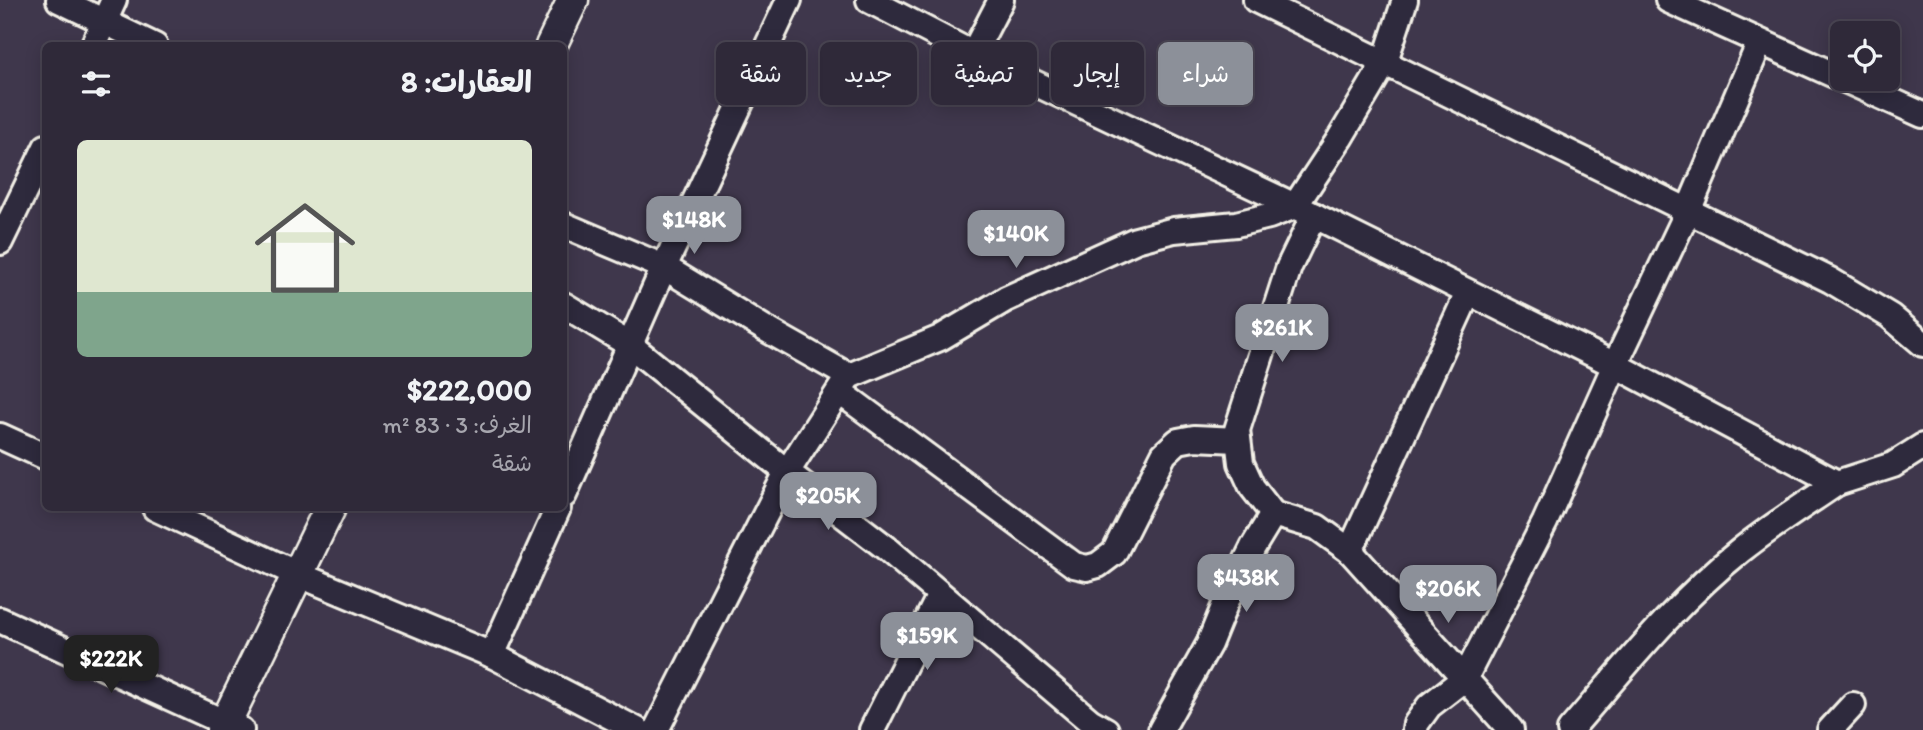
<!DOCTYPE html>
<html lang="ar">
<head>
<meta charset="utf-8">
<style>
  body { margin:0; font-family:Itim,"Playpen Sans Arabic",sans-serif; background:#373141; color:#f1f3f6; direction:rtl; height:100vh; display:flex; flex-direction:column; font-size:26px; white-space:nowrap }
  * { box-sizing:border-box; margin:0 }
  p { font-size:23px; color:#a7a6ae }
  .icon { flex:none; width:38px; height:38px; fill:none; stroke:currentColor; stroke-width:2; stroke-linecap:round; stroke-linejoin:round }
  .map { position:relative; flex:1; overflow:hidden; direction:ltr }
  .sheet { position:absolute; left:42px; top:42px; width:525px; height:469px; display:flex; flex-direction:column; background:#2f2939; border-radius:10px; box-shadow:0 4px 18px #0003,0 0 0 2px #4a4553; direction:rtl }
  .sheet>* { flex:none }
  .guide { position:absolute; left:588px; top:42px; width:665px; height:63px; direction:rtl; display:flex; gap:14px }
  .controls { position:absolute; left:1830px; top:21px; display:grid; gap:14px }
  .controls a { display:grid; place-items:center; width:70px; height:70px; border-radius:10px; background:#2f2939; box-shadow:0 4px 18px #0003,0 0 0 2px #4a4553; font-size:35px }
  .price { position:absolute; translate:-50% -60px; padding:0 16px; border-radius:14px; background:#8c9099; color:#fff; font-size:23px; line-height:46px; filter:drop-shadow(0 2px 4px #0008) }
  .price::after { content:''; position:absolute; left:50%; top:42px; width:21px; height:16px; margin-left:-10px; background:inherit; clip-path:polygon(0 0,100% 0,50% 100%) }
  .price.active { background:#222; color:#fff }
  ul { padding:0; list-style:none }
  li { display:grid; align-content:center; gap:14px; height:371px; padding:0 35px }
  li+li { border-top:2px solid #4a4553 }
  li span { display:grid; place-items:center; height:217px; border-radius:10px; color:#555 }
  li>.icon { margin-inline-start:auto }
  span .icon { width:126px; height:126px; fill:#fffc; stroke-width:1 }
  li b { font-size:30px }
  h2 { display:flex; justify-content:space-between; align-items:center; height:84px; padding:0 35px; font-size:30px }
  .chip { padding:0 24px; border-radius:10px; background:#2f2939; box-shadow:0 4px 18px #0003,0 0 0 2px #4a4553; font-size:24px; line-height:63px }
  .chip.active { background:#8c9099; color:#fff }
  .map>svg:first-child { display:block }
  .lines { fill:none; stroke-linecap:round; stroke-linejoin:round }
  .minor-casing { stroke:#f4f1e8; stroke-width:30 }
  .tertiary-casing { stroke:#f4f1e8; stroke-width:35 }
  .minor { stroke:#2f2a3d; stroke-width:24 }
  .tertiary { stroke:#2f2a3d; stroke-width:30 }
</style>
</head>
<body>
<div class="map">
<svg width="1923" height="730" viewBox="0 0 1923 730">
  <rect width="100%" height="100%" fill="#3f374c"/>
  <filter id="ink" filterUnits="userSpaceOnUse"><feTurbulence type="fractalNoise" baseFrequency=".0143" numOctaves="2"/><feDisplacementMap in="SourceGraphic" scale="14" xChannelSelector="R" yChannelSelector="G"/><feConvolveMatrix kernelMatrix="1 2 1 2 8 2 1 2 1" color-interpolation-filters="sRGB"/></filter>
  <g filter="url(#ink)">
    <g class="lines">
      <g class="minor-casing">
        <g id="minor">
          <polyline points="59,0 155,46"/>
          <path d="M869 0 973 54 1295 206 1615 365 1837 483C1805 505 1771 526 1740 551 1676 602 1624 668 1570 730"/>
          <polyline points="1256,0 1830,280 1890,316 1923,344"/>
          <polyline points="1668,0 1843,79"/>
          <polyline points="93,46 114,0"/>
          <polyline points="973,54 1001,0"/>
          <polyline points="1843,79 1923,115"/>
          <polyline points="564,225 664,267 764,328 849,376 940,338 1006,299 1136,240 1174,230 1236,224 1269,216 1295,206 1340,138 1384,64 1405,0"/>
          <polyline points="0,242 46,147"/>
          <polyline points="564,305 630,345 787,472 885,547 1090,721 1106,730"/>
          <polyline points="840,392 1074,565 1087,568 1098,565 1114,553 1164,454 1178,441 1194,438 1238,440"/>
          <polyline points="0,436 46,457"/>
          <polyline points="1837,483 1893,465 1923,446"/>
          <polyline points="564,495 664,267 789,0"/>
          <polyline points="155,508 297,574 492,655 637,730"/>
          <polyline points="1273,514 1252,487 1241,463 1237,430 1289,267 1314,215"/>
          <polyline points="1350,551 1468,293"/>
          <polyline points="0,620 241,730"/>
          <polyline points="492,655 558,508"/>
          <polyline points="656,730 787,472 848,377"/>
          <polyline points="872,730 940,595"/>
          <polyline points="1161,730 1209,644 1226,602 1253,547 1273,514 1317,527 1350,551 1511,730"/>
          <polyline points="1415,730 1416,724 1429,706 1465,678 1545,522 1615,365 1688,211 1760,42"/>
          <polyline points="1830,730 1853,705"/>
        </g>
      </g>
      <g class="tertiary-casing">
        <g id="tertiary">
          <polyline points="551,46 573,0"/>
          <polyline points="222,730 330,508"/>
        </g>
      </g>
      <use href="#minor" class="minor"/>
      <use href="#tertiary" class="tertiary"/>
    </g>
  </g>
</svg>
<div class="controls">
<a><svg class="icon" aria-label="locate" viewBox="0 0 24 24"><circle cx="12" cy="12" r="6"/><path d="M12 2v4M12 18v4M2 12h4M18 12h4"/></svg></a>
</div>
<b class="price" style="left:694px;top:256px">$148K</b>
<b class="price" style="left:1016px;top:270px">$140K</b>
<b class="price" style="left:1282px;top:364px">$261K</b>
<b class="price" style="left:828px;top:532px">$205K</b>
<b class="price" style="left:1246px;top:614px">$438K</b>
<b class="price" style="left:1448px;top:625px">$206K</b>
<b class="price" style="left:927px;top:672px">$159K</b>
<b class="price active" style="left:111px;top:695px">$222K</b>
<div class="guide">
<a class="chip active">شراء</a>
<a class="chip">إيجار</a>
<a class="chip">تصفية</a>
<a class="chip">جديد</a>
<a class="chip">شقة</a>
</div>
<section class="sheet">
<h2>العقارات: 8<svg class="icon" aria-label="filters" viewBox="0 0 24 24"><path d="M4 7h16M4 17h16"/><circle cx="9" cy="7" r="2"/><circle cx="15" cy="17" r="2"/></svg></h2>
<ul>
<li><span style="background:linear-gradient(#dfe7d0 70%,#7fa58c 0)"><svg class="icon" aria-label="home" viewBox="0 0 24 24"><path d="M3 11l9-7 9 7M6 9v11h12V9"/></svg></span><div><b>$222,000</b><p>الغرف: 3 · 83 m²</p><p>شقة</p></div></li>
</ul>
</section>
</div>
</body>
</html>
